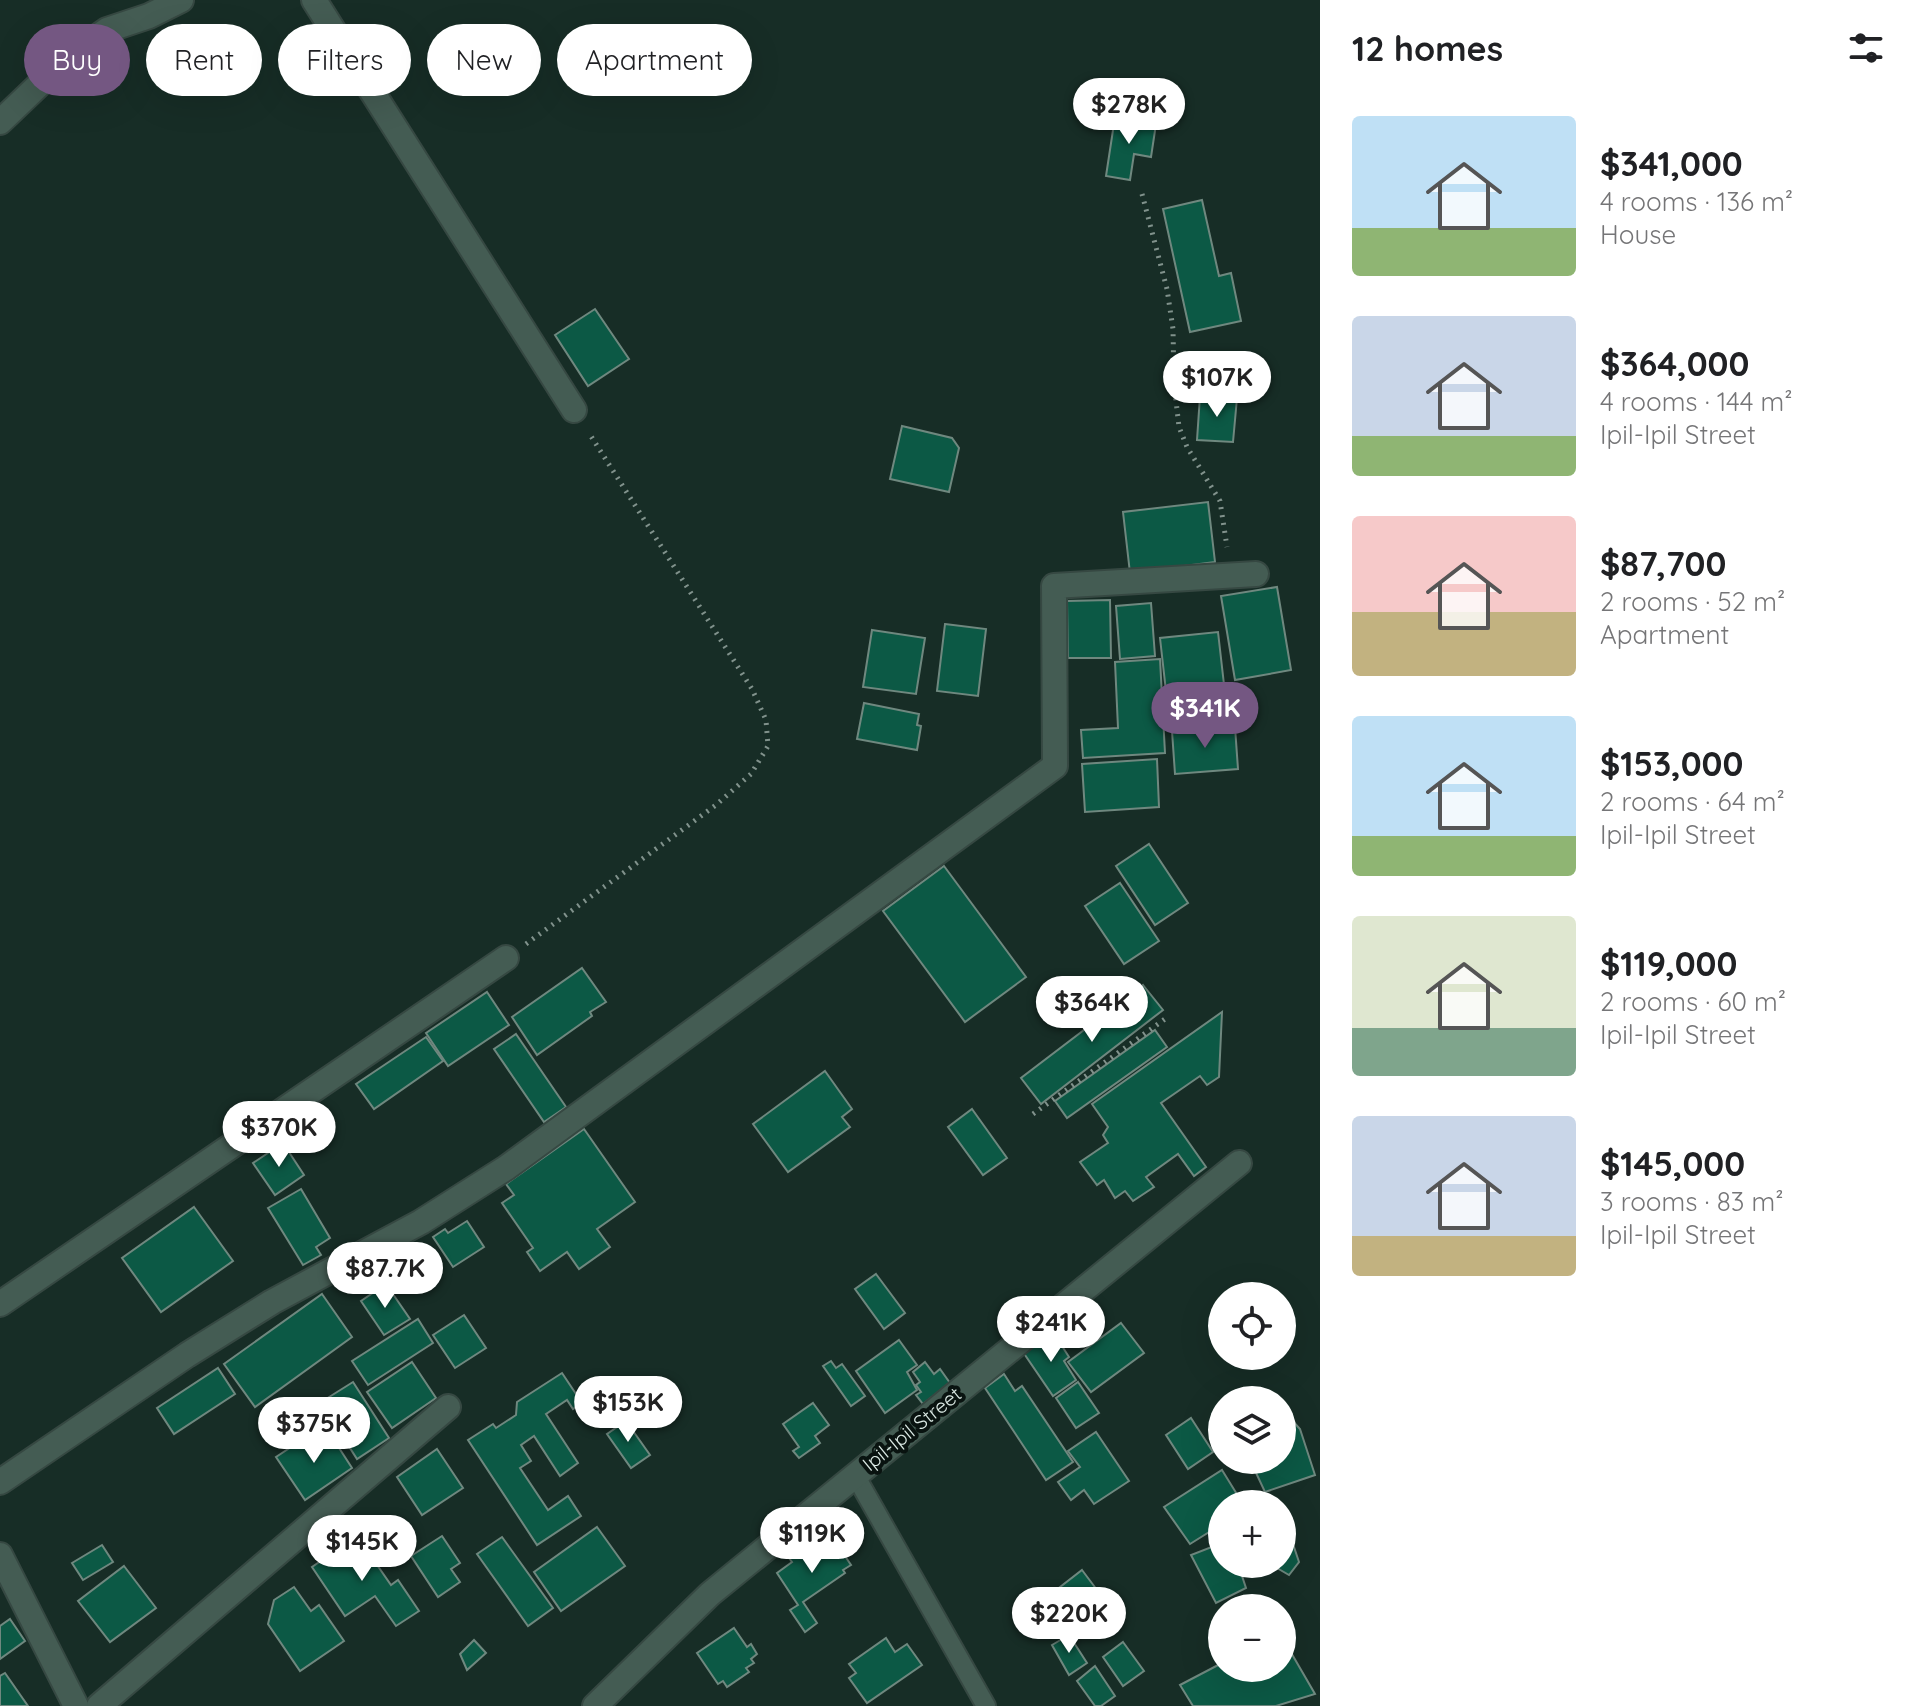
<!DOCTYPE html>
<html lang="en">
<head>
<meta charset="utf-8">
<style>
  body { margin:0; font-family:Quicksand,sans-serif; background:#f6f6f6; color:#202124; height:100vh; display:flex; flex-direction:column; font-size:30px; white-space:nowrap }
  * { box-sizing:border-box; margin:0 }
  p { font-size:26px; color:#757577 }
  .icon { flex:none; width:44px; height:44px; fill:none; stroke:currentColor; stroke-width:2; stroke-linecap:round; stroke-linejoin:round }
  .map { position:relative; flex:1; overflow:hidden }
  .sheet { display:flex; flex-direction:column; background:#fff; width:600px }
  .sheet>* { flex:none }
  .guide { position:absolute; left:24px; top:24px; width:760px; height:72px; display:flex; gap:16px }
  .fabs { position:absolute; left:1208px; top:1282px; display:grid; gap:16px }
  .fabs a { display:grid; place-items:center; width:88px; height:88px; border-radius:50%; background:#fff; box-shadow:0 8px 32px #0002; font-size:40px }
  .price { position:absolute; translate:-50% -68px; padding:0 18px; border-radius:28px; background:#fff; color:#222; font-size:26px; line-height:52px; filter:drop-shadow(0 2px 4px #0008) }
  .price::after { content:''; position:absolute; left:50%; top:48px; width:24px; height:18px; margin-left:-12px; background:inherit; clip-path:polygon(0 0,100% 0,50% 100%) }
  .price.on { background:#745782; color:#fff }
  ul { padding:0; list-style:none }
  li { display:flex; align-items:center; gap:24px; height:200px; padding:0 32px }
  li span { display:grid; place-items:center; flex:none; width:224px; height:160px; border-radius:8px; color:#555 }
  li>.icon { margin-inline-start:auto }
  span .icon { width:96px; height:96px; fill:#fffc; stroke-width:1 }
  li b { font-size:34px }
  h2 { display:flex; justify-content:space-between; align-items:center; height:96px; padding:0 32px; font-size:34px }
  .chip { padding:0 28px; border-radius:36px; background:#fff; box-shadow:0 8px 32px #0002; font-size:28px; line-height:72px }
  .chip.on { background:#745782; color:#fff }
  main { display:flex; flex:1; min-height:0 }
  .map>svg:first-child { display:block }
  .building { fill:#0c5945; stroke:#6f887f; stroke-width:2 }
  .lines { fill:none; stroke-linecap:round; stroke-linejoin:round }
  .service-casing { stroke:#364842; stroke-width:22 }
  .minor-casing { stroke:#364842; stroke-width:28 }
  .path { stroke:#81928c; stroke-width:5; stroke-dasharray:2 6; stroke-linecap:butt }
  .service { stroke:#445c53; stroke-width:18 }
  .minor { stroke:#445c53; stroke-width:24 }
  .labels { text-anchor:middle; stroke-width:8; stroke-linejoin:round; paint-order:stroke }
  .street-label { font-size:20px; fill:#dceae5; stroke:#091310 }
</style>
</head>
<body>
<main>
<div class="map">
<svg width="1320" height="1706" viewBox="0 0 1320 1706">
  <rect width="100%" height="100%" fill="#172d26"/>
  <g class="building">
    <polygon points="1115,117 1156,124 1151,157 1134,154 1130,180 1106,176"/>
    <polygon points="1202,200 1219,276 1231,273 1241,321 1190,332 1163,209"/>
    <polygon points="595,309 629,359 588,386 555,335"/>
    <polygon points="1206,365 1207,391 1184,392 1184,366"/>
    <polygon points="1200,396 1237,398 1233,442 1197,440"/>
    <polygon points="902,426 952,438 959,448 949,492 890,479"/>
    <polygon points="1208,502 1215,562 1130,573 1123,512"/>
    <polygon points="1277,587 1291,670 1235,680 1221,596"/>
    <polygon points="1110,600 1111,658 1068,658 1067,601"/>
    <polygon points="1151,603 1155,656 1120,659 1116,606"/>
    <polygon points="945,624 986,629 978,696 937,691"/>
    <polygon points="872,630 925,638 916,694 863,687"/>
    <polygon points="1218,632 1227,711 1169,718 1160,638"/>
    <polygon points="1160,659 1165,753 1083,758 1081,730 1118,728 1115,662"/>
    <polygon points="864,703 919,714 917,725 921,726 917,750 857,739"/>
    <polygon points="1235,727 1238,769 1175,774 1172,731"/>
    <polygon points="1157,759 1159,807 1085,812 1082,764"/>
    <polygon points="1149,844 1188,903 1155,925 1116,866"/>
    <polygon points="944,866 1026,977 965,1022 883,911"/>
    <polygon points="1120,883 1159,941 1124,964 1085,906"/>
    <polygon points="582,968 606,1002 590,1012 592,1016 537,1055 512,1017"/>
    <polygon points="1143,985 1163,1010 1041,1104 1021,1078"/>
    <polygon points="487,992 509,1025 448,1066 426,1033"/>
    <polygon points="1222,1012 1219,1077 1207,1085 1200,1076 1161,1103 1206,1167 1194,1176 1178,1154 1146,1177 1154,1187 1133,1201 1125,1191 1115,1198 1104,1180 1097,1185 1080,1162 1108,1143 1103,1135 1108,1127 1092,1104"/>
    <polygon points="1155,1030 1167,1047 1067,1118 1055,1101"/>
    <polygon points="516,1034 566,1107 544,1122 494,1049"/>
    <polygon points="426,1037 443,1061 374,1109 356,1084"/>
    <polygon points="825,1071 852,1109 842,1117 850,1127 788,1172 753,1124"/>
    <polygon points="972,1109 1007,1158 983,1175 948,1127"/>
    <polygon points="584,1129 635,1202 597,1229 610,1247 579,1269 567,1252 540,1271 527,1252 533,1248 502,1203 514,1195 506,1184"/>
    <polygon points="283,1143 304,1175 275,1195 253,1163"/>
    <polygon points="301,1189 330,1238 316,1247 321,1255 303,1265 268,1208"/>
    <polygon points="194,1207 233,1261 161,1312 122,1258"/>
    <polygon points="467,1221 484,1247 453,1267 433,1237 445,1229 448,1233"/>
    <polygon points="876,1274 905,1313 884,1329 855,1289"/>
    <polygon points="386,1284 410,1319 384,1335 361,1301"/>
    <polygon points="322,1294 352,1337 255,1407 224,1364"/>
    <polygon points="464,1315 486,1348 455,1368 433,1335"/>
    <polygon points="418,1319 433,1343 368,1385 352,1361"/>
    <polygon points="1121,1323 1144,1353 1091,1392 1068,1362"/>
    <polygon points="1053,1332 1069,1357 1064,1361 1076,1380 1053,1396 1023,1352"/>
    <polygon points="899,1340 917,1365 907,1372 917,1390 885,1413 856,1371"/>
    <polygon points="831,1361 836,1368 842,1364 865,1396 851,1406 823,1366"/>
    <polygon points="412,1362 436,1398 392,1428 367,1392"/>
    <polygon points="925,1362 934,1374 940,1369 950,1383 923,1404 916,1395 921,1392 916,1385 920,1382 913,1372"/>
    <polygon points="218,1368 235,1394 174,1434 157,1408"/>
    <polygon points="562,1373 582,1403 573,1409 567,1400 546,1414 578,1463 560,1476 534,1436 521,1445 531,1461 520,1468 548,1510 568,1496 581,1516 537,1545 468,1440 493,1424 496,1428 516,1415 517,1402"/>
    <polygon points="1004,1374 1015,1391 1022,1386 1073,1462 1046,1480 985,1388"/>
    <polygon points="353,1382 389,1438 357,1459 336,1426 341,1423 326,1399"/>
    <polygon points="1078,1382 1099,1413 1076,1428 1056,1398"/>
    <polygon points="813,1403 829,1425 815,1436 820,1443 799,1458 793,1451 799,1447 783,1424"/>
    <polygon points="1191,1418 1213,1452 1188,1469 1166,1435"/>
    <polygon points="1291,1419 1300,1429 1315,1475 1265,1492 1250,1460 1282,1460 1282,1424"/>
    <polygon points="626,1421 650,1455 631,1468 607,1434"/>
    <polygon points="1096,1432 1129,1481 1094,1504 1084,1490 1071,1500 1058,1482 1080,1467 1068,1451"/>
    <polygon points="330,1434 352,1468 305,1500 276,1457 308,1436 314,1445"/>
    <polygon points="437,1449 463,1488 422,1515 397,1477"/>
    <polygon points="1222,1470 1243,1504 1222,1504 1222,1524 1190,1544 1164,1507"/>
    <polygon points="597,1527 625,1566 561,1611 534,1572"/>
    <polygon points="1290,1535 1299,1562 1289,1575 1277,1568 1277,1564 1282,1564 1282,1537"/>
    <polygon points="357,1536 391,1585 398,1580 419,1611 396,1626 375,1596 345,1616 312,1567"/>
    <polygon points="442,1536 460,1563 451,1569 460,1582 438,1597 411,1556"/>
    <polygon points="820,1536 825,1542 832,1537 851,1565 843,1570 845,1573 803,1602 817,1623 805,1632 790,1610 798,1605 777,1573 792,1562 789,1558"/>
    <polygon points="502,1537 553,1608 528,1626 477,1554"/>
    <polygon points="1222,1543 1222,1564 1238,1564 1246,1588 1216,1603 1191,1555"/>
    <polygon points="102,1545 113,1562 83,1580 72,1563"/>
    <polygon points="124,1566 156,1608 110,1642 78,1601"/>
    <polygon points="1082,1570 1097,1590 1070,1610 1055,1591"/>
    <polygon points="294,1587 311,1611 319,1605 344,1641 300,1671 268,1624 274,1600"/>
    <polygon points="10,1619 25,1641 0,1659 0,1626"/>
    <polygon points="734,1628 747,1647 751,1644 757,1654 751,1659 754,1663 746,1668 749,1672 727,1687 723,1681 718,1684 697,1653"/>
    <polygon points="1069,1635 1087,1663 1069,1675 1052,1645"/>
    <polygon points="1282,1637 1315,1694 1276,1706 1193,1706 1180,1685 1222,1663 1222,1668 1282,1668"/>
    <polygon points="886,1638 895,1652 907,1644 922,1665 867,1703 849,1678 856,1673 849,1664"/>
    <polygon points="474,1640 486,1653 467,1670 460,1654"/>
    <polygon points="1123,1642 1144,1671 1123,1686 1103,1657"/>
    <polygon points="1095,1666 1115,1696 1101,1706 1095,1706 1077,1681"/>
    <polygon points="5,1673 28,1706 0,1706 0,1676"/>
  </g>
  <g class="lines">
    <g class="service-casing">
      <polyline id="service" points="855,1475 986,1706"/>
    </g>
    <g class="minor-casing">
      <g id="minor">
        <polyline points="314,0 574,410"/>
        <polyline points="0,122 67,58 107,30 149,16 181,0"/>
        <polyline points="0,1304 506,958"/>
        <polyline points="0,1482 187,1355 272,1302 421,1222 506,1168 1055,766 1054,586 1256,574"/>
        <polyline points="0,1555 76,1706"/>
        <polyline points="99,1706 448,1407"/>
        <polyline points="595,1706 710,1594 1239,1163"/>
      </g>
    </g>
    <g class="path">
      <polyline points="1142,194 1167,289 1173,329 1174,383 1179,427 1187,447 1220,501 1227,547"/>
      <polyline points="526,944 716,805 751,774 768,746 766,720 752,689 589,433"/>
      <polyline points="1033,1114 1165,1019"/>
    </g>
    <use href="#service" class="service"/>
    <use href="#minor" class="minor"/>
  </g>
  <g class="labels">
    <g class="street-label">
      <text transform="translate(912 1429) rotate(-39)" y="7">Ipil-Ipil Street</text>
    </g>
  </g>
</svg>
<div class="fabs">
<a><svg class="icon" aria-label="locate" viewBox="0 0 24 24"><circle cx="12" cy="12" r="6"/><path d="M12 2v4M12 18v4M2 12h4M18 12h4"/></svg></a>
<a><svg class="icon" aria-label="layers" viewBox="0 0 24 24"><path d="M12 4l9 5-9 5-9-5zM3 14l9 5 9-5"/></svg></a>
<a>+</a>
<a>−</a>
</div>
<b class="price" style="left:1129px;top:146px">$278K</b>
<b class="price" style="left:1217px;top:419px">$107K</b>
<b class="price on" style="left:1205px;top:750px">$341K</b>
<b class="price" style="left:1092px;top:1044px">$364K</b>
<b class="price" style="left:279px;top:1169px">$370K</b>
<b class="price" style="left:385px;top:1310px">$87.7K</b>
<b class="price" style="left:1051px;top:1364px">$241K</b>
<b class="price" style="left:628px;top:1444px">$153K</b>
<b class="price" style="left:314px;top:1465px">$375K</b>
<b class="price" style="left:812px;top:1575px">$119K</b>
<b class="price" style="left:362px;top:1583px">$145K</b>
<b class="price" style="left:1069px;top:1655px">$220K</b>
<div class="guide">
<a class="chip on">Buy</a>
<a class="chip">Rent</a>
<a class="chip">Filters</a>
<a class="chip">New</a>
<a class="chip">Apartment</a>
</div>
</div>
<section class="sheet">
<h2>12 homes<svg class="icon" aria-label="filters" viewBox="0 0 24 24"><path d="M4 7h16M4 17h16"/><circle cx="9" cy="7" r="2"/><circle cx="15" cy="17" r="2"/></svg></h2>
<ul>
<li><span style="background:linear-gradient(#bfe0f5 70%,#8fb573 0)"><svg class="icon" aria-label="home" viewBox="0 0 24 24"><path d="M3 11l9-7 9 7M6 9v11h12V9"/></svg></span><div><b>$341,000</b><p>4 rooms · 136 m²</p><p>House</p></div></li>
<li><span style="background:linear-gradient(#c9d6e8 75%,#8fb573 0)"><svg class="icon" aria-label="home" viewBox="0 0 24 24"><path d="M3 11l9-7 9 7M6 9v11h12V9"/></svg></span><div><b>$364,000</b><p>4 rooms · 144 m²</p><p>Ipil-Ipil Street</p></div></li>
<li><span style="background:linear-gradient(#f6c9c9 60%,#c2b280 0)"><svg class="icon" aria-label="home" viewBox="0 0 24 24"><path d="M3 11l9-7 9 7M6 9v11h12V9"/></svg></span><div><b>$87,700</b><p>2 rooms · 52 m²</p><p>Apartment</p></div></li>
<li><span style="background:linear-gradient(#bfe0f5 75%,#8fb573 0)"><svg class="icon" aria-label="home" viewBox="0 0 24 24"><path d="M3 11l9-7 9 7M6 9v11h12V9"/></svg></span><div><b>$153,000</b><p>2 rooms · 64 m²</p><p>Ipil-Ipil Street</p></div></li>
<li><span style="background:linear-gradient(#dfe7d0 70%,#7fa58c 0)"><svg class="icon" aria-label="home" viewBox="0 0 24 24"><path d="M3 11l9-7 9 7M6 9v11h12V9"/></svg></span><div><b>$119,000</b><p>2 rooms · 60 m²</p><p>Ipil-Ipil Street</p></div></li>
<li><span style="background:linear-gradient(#c9d6e8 75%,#c2b280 0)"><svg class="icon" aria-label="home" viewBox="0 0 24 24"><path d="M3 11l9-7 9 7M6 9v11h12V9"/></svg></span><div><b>$145,000</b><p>3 rooms · 83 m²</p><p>Ipil-Ipil Street</p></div></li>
</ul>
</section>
</main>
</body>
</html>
